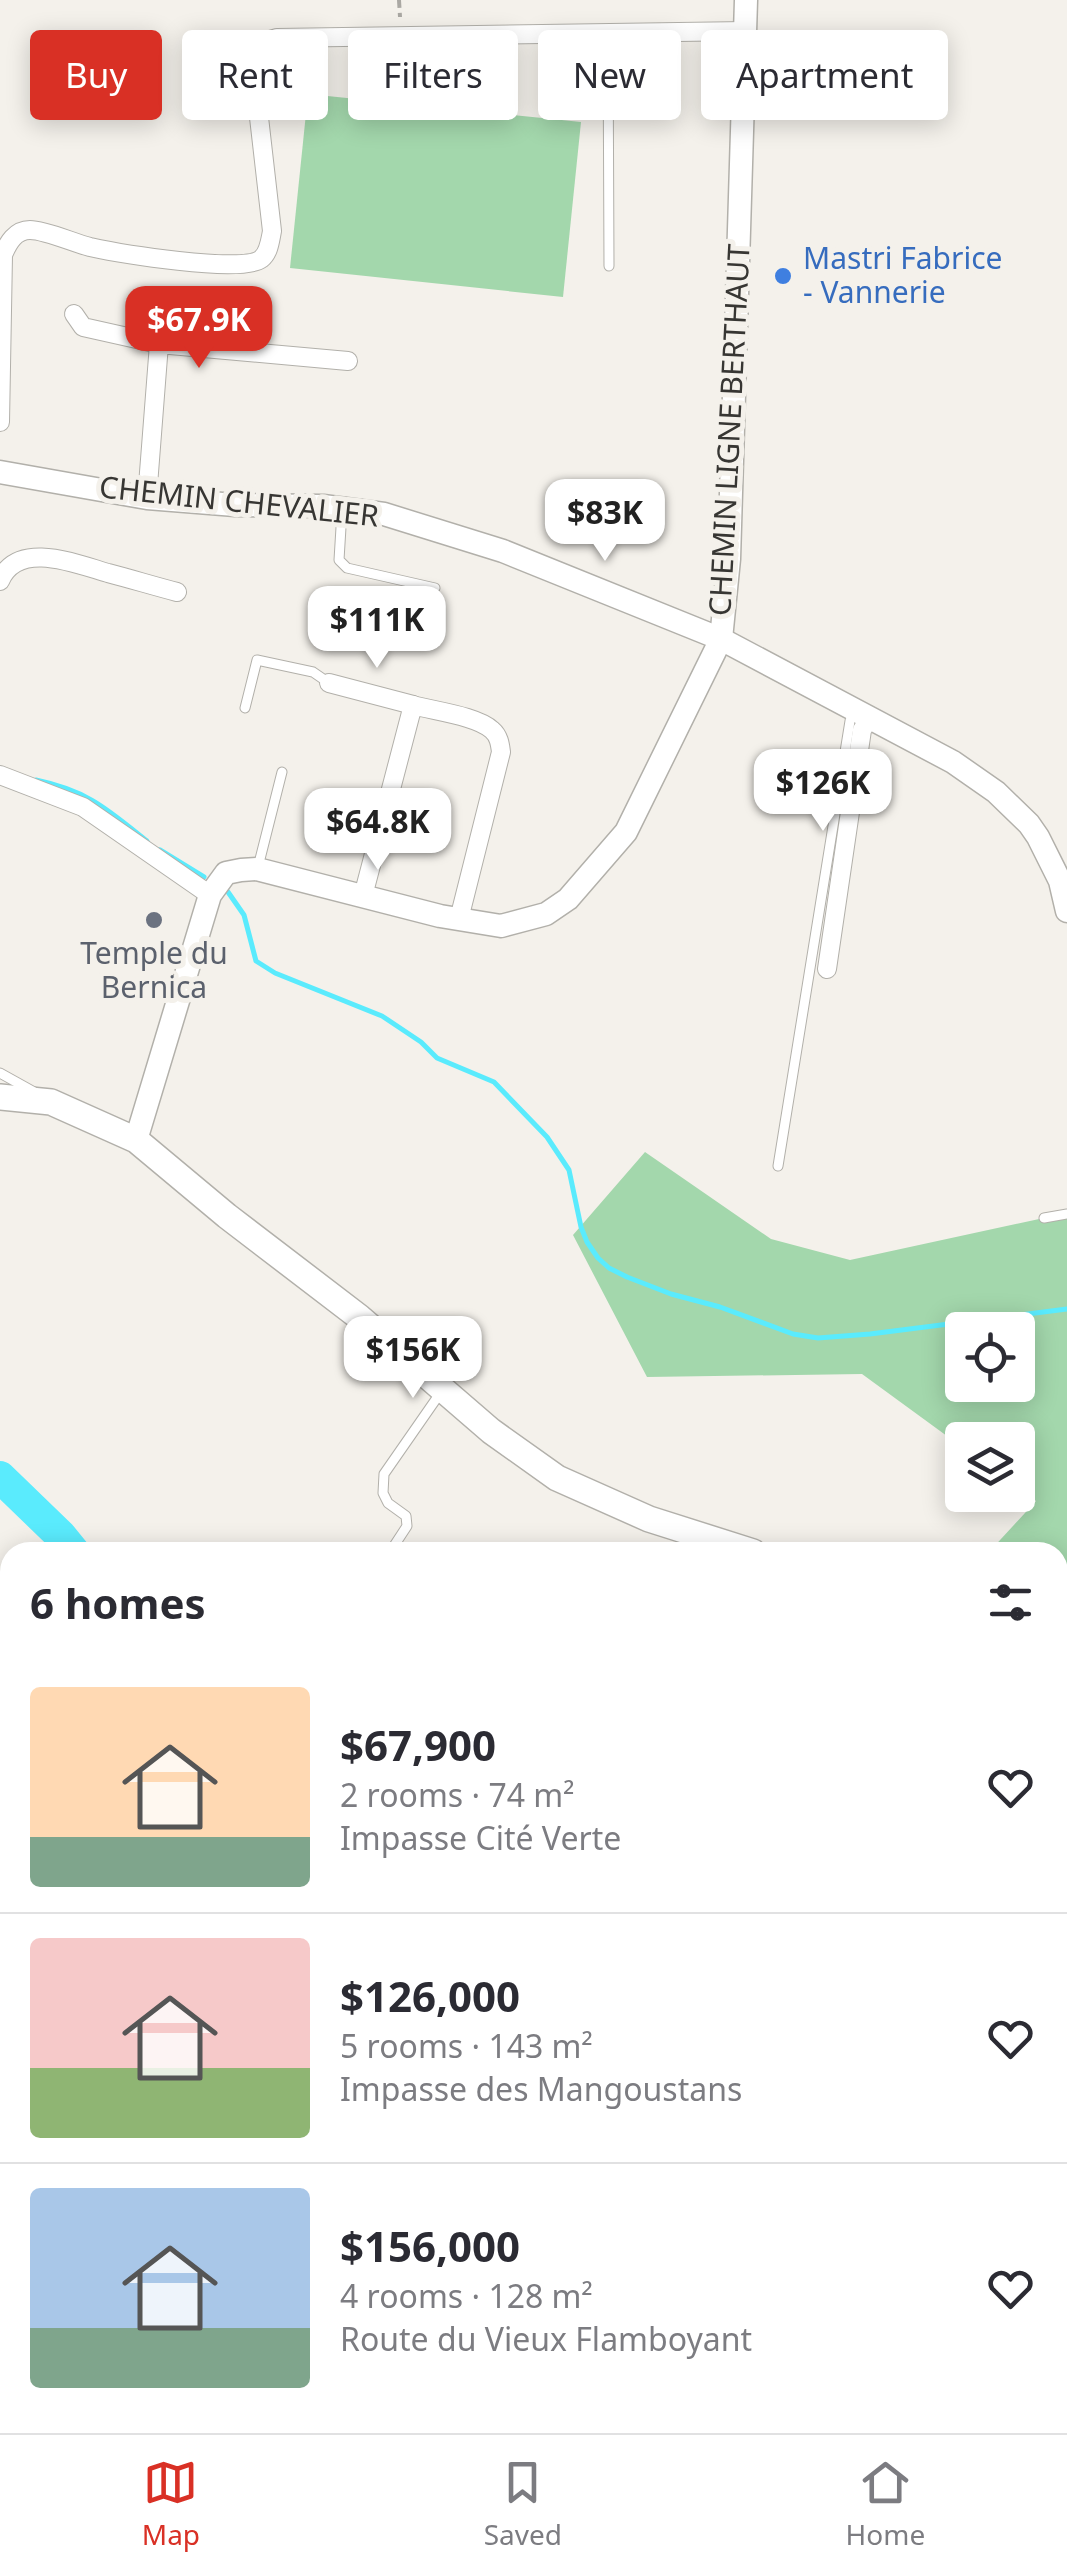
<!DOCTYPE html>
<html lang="en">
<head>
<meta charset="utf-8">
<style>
  body { margin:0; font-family:"Noto Sans",sans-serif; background:#f2f2f3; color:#2b2b33; height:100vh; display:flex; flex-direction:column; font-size:38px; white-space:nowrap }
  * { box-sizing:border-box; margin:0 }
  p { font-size:32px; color:#7c7c81 }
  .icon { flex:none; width:55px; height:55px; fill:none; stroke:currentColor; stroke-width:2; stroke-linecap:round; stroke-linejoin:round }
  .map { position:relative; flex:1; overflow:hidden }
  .drawer { position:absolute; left:0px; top:1542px; width:1068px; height:892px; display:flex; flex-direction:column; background:#fff; border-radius:30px 30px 0 0; box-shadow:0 5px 25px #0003 }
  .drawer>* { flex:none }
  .guide { position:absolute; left:30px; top:30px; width:1008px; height:90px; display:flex; gap:20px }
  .controls { position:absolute; left:945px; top:1312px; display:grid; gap:20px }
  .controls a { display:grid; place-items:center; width:90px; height:90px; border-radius:10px; background:#fff; box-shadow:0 5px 25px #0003; font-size:50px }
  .price { position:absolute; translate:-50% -85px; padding:0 22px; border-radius:20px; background:#fff; color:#222; font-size:32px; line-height:65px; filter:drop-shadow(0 2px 5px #0008) }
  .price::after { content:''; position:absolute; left:50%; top:60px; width:30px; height:22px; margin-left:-15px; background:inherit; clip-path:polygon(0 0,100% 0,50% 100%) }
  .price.current { background:#d93025; color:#fff }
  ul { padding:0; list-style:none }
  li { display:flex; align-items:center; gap:30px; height:250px; padding:0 30px }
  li+li { border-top:2px solid #e1e1e2 }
  li span { display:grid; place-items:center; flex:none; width:280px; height:200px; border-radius:10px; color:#555 }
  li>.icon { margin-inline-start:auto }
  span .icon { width:120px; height:120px; fill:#fffc; stroke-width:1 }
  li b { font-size:42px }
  h2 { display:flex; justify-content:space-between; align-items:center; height:120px; padding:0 30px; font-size:42px }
  .pill { padding:0 35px; border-radius:10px; background:#fff; box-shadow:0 5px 25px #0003; font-size:35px; line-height:90px }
  .pill.current { background:#d93025; color:#fff }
  .dock { display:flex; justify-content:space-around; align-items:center; height:140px; border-top:2px solid #e1e1e2; background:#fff; font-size:28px; color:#7c7c81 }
  .dock a { display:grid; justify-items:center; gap:5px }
  .dock .current { color:#d93025 }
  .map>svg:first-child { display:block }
  .green { fill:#a3d7ac; fill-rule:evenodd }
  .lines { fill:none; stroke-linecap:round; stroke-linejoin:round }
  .stream { stroke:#5aebfd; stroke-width:5 }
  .river { stroke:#5aebfd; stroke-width:32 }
  .service-casing { stroke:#b2b0aa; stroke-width:11 }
  .minor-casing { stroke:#b2b0aa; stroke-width:20 }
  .tertiary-casing { stroke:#b2b0aa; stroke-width:25 }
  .secondary-casing { stroke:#b2b0aa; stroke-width:28 }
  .path { stroke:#aaa8a3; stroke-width:4; stroke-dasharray:8 5; stroke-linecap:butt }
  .service { stroke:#fff; stroke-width:9 }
  .minor { stroke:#fff; stroke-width:18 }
  .tertiary { stroke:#fff; stroke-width:22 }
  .secondary { stroke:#fff; stroke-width:25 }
  .shop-dot { fill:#3f7fe0; stroke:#f4f1eb; stroke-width:4 }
  .worship-dot { fill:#6b7280; stroke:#f4f1eb; stroke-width:4 }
  .labels { text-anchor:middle; stroke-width:10; stroke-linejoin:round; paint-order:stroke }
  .shop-label { font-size:30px; fill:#366cbe; stroke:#f4f1eb; text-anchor:start }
  .street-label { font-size:30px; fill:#373633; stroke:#f4f1eb }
  .worship-label { font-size:30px; fill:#5b616d; stroke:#f4f1eb }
</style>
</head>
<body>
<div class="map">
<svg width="1067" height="2433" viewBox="0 0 1067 2433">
  <rect width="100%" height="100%" fill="#f4f1eb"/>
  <g class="green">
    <polygon points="308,94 581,122 563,297 290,268"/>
    <path d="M645 1152 771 1239 850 1260 1067 1213V2433H1050L1046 2425H1058V1552H989L1036 1501 1018 1487V1440H962V1447L862 1374 647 1377 573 1235ZM962 1330H1018V1385H962Z"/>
  </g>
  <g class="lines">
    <g class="stream">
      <path d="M36 780C88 791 107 809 147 841"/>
      <polyline points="160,850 204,877"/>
      <polyline points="228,892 244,915 256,961 275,973 382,1016 421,1042 437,1058 494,1082 547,1137 569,1170 581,1227 587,1242 598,1258 609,1268 627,1277 671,1294 720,1307 793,1334 818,1338 870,1334 1067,1309"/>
    </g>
    <g class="river">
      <polyline points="0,1477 61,1536 74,1552"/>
      <polyline points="1058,2240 1067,2245"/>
    </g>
    <g class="service-casing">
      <g id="service">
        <polyline points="608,33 609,266"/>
        <polyline points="342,511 339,560 347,568 435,588"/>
        <polyline points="245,708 257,660 313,672 329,683"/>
        <polyline points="258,867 282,772"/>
        <polyline points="0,1073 36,1093"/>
        <polyline points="778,1166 850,721 853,712"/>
        <polyline points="1044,1218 1067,1214"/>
        <polyline points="390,1552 407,1526 406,1516 388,1503 383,1493 384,1474 441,1392"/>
        <polyline points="198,2433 202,2425"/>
      </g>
    </g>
    <g class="minor-casing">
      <g id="minor">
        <polyline points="74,314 83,327 159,344"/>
        <path d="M0 422 3 255C8 243 15 230 30 230 45 230 74 243 90 247 117 253 242 274 261 259 269 253 270 241 272 231L253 65C254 48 261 42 277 38L746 31"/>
        <polyline points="147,498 159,344 348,361"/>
        <path d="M0 581C17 539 77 564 108 573 131 579 154 586 177 592"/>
        <polyline points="329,683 413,705"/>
        <polyline points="0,775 83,807 210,895"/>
        <path d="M363 896 413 705C434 711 477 716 492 730 499 736 500 744 501 752L459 919"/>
        <polyline points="827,969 862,730 870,717"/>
      </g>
    </g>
    <g class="tertiary-casing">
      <g id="tertiary">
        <polyline points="0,472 147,498 235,505 323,506 384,514 503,551 721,639 953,762 996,792 1029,824 1038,837 1060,881 1067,911"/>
        <polyline points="136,1140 210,895 226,873 241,870 257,869 440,916 501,926 546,914 568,899 626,832 721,639 729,559 746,0"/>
      </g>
    </g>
    <g class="secondary-casing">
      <g id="secondary">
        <polyline points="0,1097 51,1102 136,1140 227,1216 359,1317 491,1431 557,1478 649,1519 753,1552"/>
        <polyline points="1058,1629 1067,1631"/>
      </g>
    </g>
    <polyline class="path" points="399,0 400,17"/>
    <use href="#service" class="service"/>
    <use href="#minor" class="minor"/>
    <use href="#tertiary" class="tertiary"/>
    <use href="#secondary" class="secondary"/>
  </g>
  <circle class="shop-dot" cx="783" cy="276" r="10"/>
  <circle class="worship-dot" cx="154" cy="920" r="10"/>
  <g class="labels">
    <g class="shop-label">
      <text x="803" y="269">Mastri Fabrice<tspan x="803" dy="34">- Vannerie</tspan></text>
    </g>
    <g class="street-label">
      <text transform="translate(730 430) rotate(-87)" y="10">CHEMIN LIGNE BERTHAUT</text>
      <text transform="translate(239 502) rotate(6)" y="10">CHEMIN CHEVALIER</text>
    </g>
    <g class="worship-label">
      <text x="154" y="964">Temple du<tspan x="154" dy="34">Bernica</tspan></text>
    </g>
  </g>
</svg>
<div class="controls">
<a><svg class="icon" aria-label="locate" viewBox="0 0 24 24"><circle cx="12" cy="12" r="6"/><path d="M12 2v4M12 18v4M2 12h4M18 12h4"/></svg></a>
<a><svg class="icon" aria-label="layers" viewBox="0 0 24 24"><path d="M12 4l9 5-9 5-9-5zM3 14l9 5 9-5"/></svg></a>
</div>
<b class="price current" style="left:199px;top:371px">$67.9K</b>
<b class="price" style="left:605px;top:564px">$83K</b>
<b class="price" style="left:377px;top:671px">$111K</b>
<b class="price" style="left:823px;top:834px">$126K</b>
<b class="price" style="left:378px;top:873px">$64.8K</b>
<b class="price" style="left:413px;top:1401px">$156K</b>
<div class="guide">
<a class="pill current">Buy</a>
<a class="pill">Rent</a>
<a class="pill">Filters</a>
<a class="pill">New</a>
<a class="pill">Apartment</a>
</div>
<section class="drawer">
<h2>6 homes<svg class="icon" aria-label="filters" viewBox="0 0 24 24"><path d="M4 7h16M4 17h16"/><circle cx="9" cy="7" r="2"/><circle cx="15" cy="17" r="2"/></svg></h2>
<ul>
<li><span style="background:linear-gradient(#ffd9b3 75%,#7fa58c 0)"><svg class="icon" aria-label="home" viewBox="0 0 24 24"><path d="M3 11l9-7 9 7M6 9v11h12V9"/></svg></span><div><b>$67,900</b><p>2 rooms · 74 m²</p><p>Impasse Cité Verte</p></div><svg class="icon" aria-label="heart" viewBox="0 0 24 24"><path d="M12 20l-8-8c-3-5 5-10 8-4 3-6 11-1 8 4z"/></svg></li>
<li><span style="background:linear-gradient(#f6c9c9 65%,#8fb573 0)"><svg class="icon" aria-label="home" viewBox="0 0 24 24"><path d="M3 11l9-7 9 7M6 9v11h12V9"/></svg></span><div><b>$126,000</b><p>5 rooms · 143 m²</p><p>Impasse des Mangoustans</p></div><svg class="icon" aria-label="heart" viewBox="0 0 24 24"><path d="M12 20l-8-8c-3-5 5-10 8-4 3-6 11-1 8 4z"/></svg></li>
<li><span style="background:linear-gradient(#a9c7e8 70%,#7fa58c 0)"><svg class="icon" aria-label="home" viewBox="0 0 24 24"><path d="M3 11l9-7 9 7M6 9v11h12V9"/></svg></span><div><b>$156,000</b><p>4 rooms · 128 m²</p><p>Route du Vieux Flamboyant</p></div><svg class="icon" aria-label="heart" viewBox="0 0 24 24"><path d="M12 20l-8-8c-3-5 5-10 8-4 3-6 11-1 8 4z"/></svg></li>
</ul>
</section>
</div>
<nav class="dock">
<a class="current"><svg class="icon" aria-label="map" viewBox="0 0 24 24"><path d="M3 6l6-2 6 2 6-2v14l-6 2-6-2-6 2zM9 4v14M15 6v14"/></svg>Map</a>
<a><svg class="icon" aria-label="saved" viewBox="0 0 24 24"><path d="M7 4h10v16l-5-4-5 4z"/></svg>Saved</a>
<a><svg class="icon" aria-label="home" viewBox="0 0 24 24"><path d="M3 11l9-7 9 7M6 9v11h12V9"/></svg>Home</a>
</nav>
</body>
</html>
